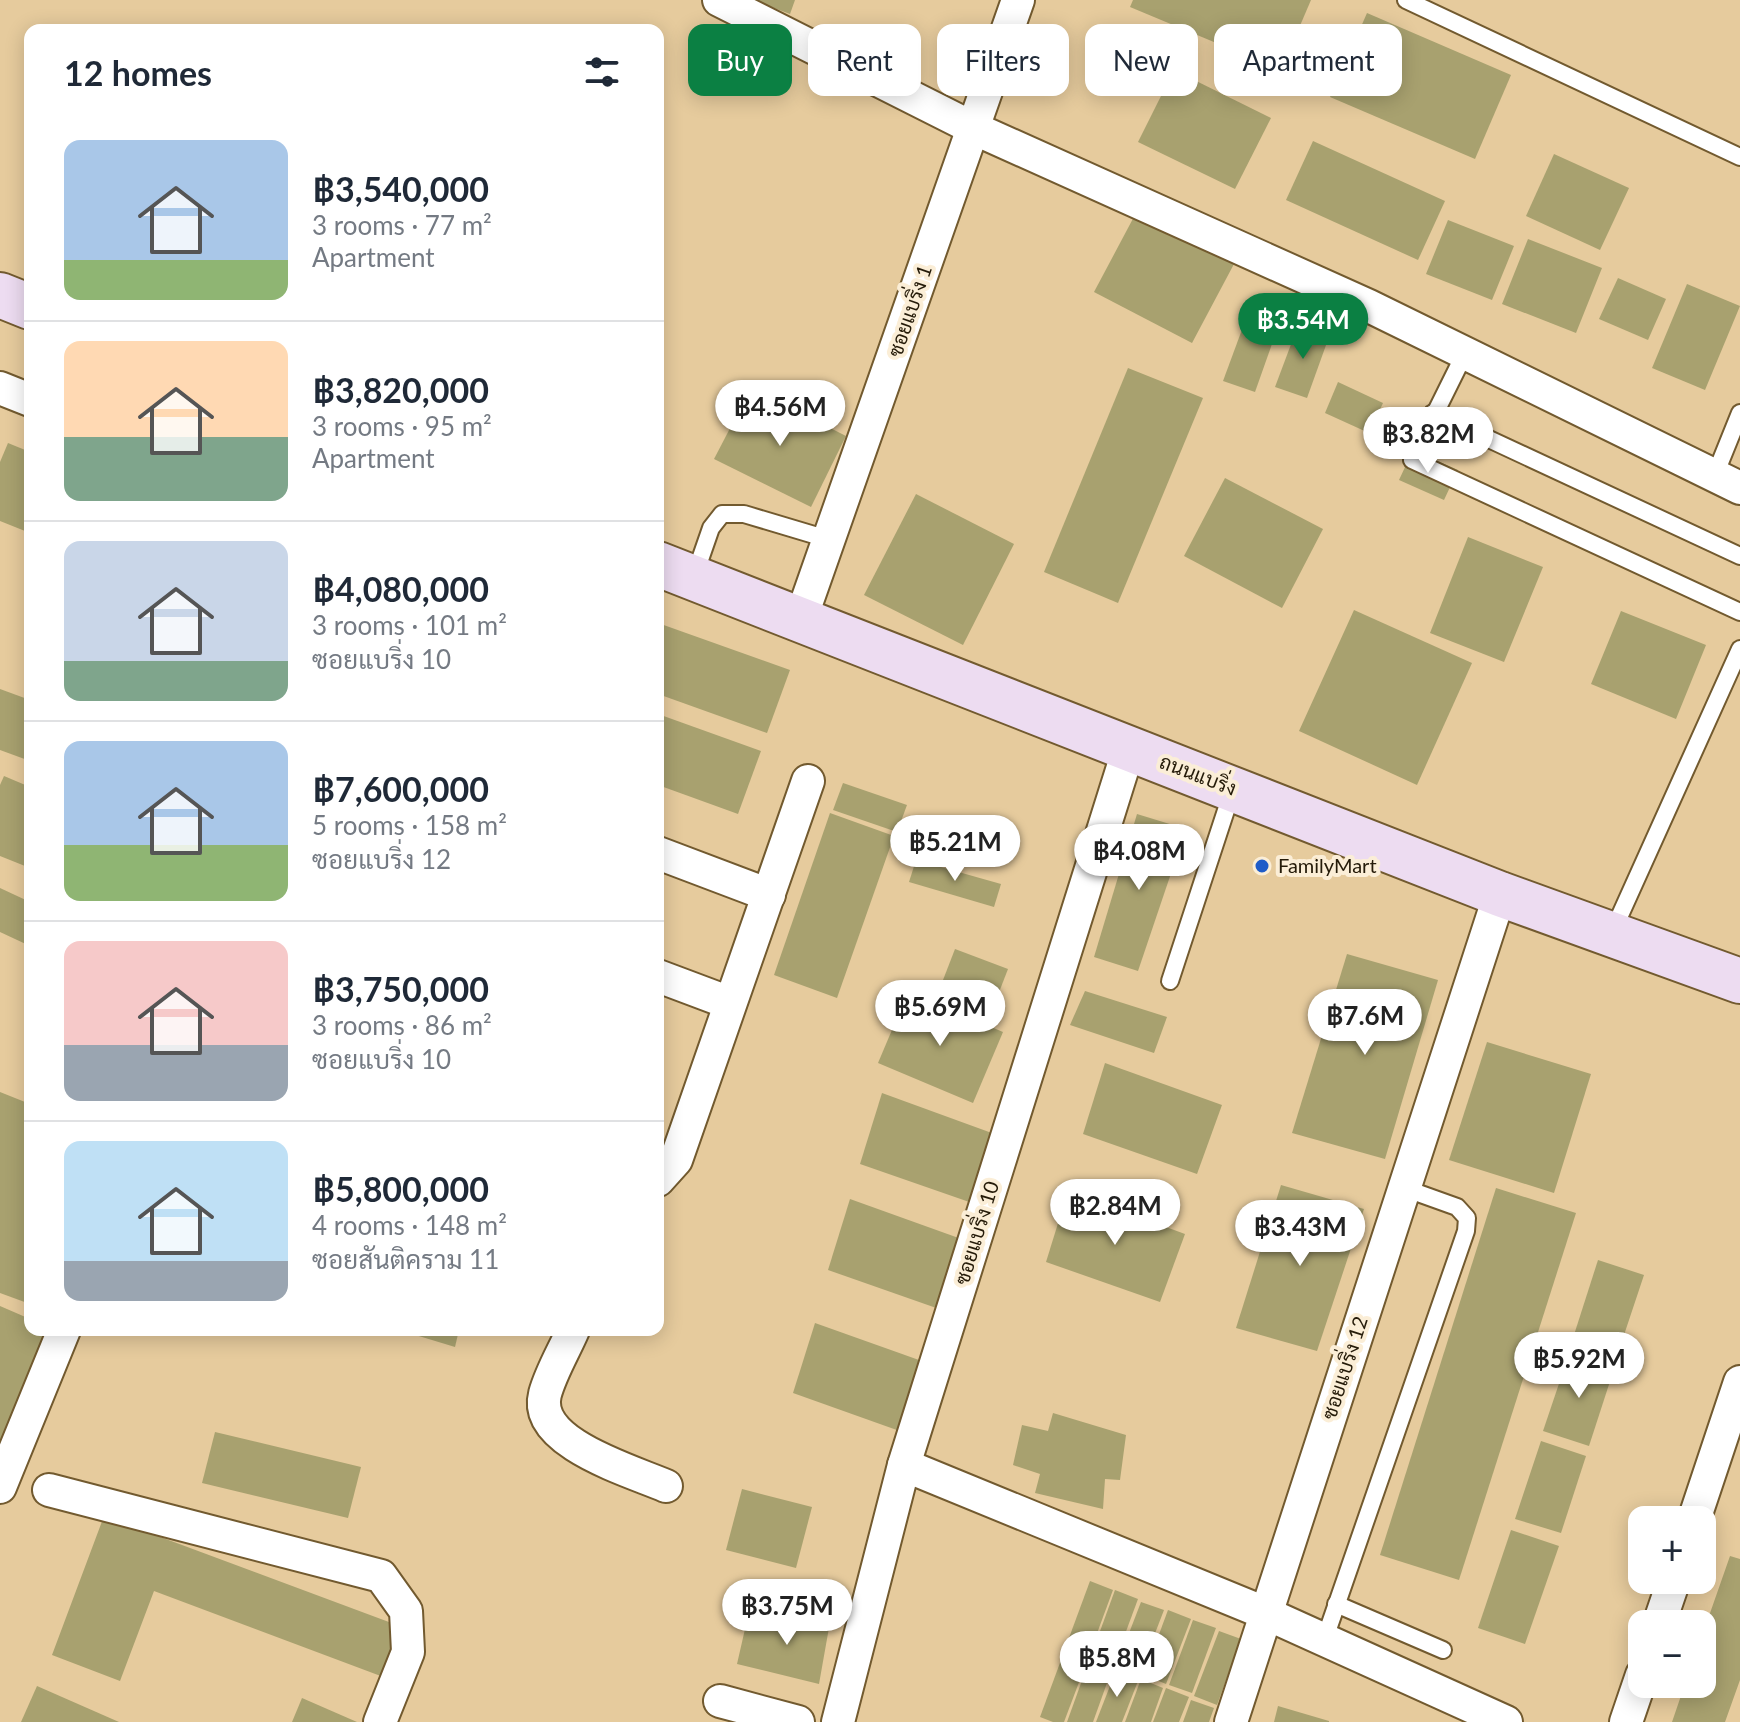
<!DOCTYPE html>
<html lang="en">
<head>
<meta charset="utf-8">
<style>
  body { margin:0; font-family:Lato,Sarabun,sans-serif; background:#f2f2f3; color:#1f2937; height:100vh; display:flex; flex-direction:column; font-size:30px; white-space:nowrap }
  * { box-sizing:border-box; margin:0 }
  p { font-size:26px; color:#747a83 }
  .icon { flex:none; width:44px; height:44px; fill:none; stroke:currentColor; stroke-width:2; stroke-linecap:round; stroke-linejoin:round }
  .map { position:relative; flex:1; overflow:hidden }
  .sheet { position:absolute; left:24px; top:24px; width:640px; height:1312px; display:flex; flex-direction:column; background:#fff; border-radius:16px; box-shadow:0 4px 20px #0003 }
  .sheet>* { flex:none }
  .hud { position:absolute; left:688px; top:24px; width:760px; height:72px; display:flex; gap:16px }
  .controls { position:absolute; left:1628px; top:1506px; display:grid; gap:16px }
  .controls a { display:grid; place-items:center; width:88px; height:88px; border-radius:16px; background:#fff; box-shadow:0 4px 20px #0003; font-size:40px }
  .price { position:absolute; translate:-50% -68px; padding:0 18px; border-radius:28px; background:#fff; color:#222; font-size:26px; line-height:52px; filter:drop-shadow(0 2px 4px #0008) }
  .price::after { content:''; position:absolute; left:50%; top:48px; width:24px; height:18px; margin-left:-12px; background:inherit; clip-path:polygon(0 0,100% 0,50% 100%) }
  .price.active { background:#0b8043; color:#fff }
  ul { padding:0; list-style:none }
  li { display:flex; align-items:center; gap:24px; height:200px; padding:0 40px }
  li+li { border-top:2px solid #e0e1e3 }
  li span { display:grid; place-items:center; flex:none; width:224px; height:160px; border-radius:16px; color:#555 }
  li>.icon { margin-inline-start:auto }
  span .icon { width:96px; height:96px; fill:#fffc; stroke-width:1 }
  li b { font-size:34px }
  h2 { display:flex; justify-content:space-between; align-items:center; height:96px; padding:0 40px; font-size:34px }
  .tag { padding:0 28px; border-radius:16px; background:#fff; box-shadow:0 4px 20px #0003; font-size:28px; line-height:72px }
  .tag.active { background:#0b8043; color:#fff }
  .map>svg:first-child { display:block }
  .building { fill:#a8a16f }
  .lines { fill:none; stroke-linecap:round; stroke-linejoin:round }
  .lane-casing { stroke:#725a2f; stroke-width:20 }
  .street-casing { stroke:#725a2f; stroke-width:36 }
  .secondary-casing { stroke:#725a2f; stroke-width:48 }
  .lane { stroke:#fff; stroke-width:16 }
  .street { stroke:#fff; stroke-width:32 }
  .secondary { stroke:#eddcf1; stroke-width:44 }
  .poi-dot { fill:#1f5cc8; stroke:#fbeed7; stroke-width:3 }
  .labels { text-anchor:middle; stroke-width:8; stroke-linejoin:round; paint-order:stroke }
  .street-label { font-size:20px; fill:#251b09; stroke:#fbeed7 }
  .poi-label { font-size:20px; fill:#251b09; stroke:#fbeed7; text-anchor:start }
</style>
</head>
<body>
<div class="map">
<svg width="1740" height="1722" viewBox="0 0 1740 1722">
  <rect width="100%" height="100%" fill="#e6cb9d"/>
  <g class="building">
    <polygon points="753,0 795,0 790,14"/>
    <polygon points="1133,0 1311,0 1281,70 1130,7"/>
    <polygon points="1367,13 1511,75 1475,159 1330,97"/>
    <polygon points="1174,70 1271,118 1235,189 1138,142"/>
    <polygon points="1313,141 1445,201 1418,260 1286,200"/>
    <polygon points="1554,154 1629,188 1600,250 1526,216"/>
    <polygon points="1136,213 1234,264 1192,343 1094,292"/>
    <polygon points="1448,220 1514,246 1492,300 1426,274"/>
    <polygon points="1528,239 1602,268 1576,333 1502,304"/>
    <polygon points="1618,278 1666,299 1648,340 1599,319"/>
    <polygon points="1687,284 1740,306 1705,390 1652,368"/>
    <polygon points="1247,316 1278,327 1255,392 1223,381"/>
    <polygon points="1299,323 1330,334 1307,398 1275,387"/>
    <polygon points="1128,368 1203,398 1118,603 1044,572"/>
    <polygon points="1338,382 1383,403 1369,433 1325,413"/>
    <polygon points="751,388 846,436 811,507 714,459"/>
    <polygon points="8,443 30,452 30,533 0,521 0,462"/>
    <polygon points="1413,450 1458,470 1444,500 1399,480"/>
    <polygon points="1225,478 1323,529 1282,608 1184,556"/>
    <polygon points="916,494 1014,544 963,645 864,595"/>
    <polygon points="1468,537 1543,567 1504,662 1430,633"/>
    <polygon points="1354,610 1472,663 1417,785 1299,731"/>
    <polygon points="1621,611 1706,645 1676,719 1591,684"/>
    <polygon points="658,623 790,670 767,733 658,694"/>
    <polygon points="0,689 30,700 30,761 0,750"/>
    <polygon points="658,714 761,751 738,814 658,785"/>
    <polygon points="4,776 30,787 30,868 0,856 0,785"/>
    <polygon points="843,783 907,805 897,832 833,810"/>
    <polygon points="830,813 894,836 837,998 774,975"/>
    <polygon points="1137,814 1186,829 1138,971 1094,957"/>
    <polygon points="916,860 1001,884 994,907 909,882"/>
    <polygon points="0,888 30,902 30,946 0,932"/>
    <polygon points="955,949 1008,969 996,1000 943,980"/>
    <polygon points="1347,954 1438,980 1385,1159 1292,1133"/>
    <polygon points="1085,991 1167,1017 1154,1053 1070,1025"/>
    <polygon points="908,992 1003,1032 973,1103 878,1063"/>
    <polygon points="1487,1042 1591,1074 1554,1193 1449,1160"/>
    <polygon points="1105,1063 1222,1105 1197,1174 1083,1134"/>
    <polygon points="0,1092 30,1104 30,1304 0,1293"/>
    <polygon points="882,1093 1000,1136 975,1204 860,1164"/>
    <polygon points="1281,1185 1364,1209 1317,1351 1236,1328"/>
    <polygon points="1496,1188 1576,1213 1459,1580 1380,1555"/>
    <polygon points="1068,1191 1185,1234 1160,1302 1046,1262"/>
    <polygon points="850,1199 967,1241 942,1310 828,1270"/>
    <polygon points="1598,1260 1644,1275 1618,1353 1573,1338"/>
    <polygon points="0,1306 30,1319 30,1330 53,1330 0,1446"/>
    <polygon points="815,1323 933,1365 908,1434 793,1393"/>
    <polygon points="399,1330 459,1330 455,1347"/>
    <polygon points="1569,1354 1614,1369 1589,1446 1543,1431"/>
    <polygon points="1053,1413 1126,1435 1120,1480 1105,1479 1103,1509 1035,1493 1040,1474 1013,1465 1022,1425 1048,1431"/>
    <polygon points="215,1432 361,1467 348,1518 202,1483"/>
    <polygon points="1541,1441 1586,1456 1561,1533 1515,1519"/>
    <polygon points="742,1489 812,1507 796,1568 726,1550"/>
    <polygon points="104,1516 405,1628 386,1678 154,1591 120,1681 52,1655"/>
    <polygon points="1511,1530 1559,1546 1525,1644 1478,1628"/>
    <polygon points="1730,1556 1740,1559 1740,1680 1725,1722 1672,1722 1685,1684 1702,1684 1702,1636"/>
    <polygon points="1090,1581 1113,1590 1089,1655 1066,1646"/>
    <polygon points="1115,1590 1138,1599 1114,1664 1091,1656"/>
    <polygon points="1141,1602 1164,1610 1139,1675 1116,1667"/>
    <polygon points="1168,1610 1191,1619 1166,1684 1144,1675"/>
    <polygon points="766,1614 830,1622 819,1684 737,1664 745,1629 763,1631"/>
    <polygon points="1193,1620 1216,1628 1192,1693 1169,1685"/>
    <polygon points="1219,1631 1241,1639 1217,1705 1194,1696"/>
    <polygon points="1064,1652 1087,1661 1064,1722 1053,1722 1040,1717"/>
    <polygon points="1089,1661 1112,1669 1093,1722 1067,1722"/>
    <polygon points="1115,1673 1138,1681 1122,1722 1096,1722"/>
    <polygon points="1141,1679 1163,1688 1151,1722 1125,1722"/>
    <polygon points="37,1686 119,1722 21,1722"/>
    <polygon points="1166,1688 1189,1697 1179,1722 1153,1722"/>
    <polygon points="302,1698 357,1722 292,1722"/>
    <polygon points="1191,1700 1214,1708 1209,1722 1183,1722"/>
    <polygon points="1278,1706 1329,1721 1329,1722 1274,1722"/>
  </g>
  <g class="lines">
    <g class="lane-casing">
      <g id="lane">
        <polyline points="1406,0 1740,157"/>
        <polyline points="1465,353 1412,460 1740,612"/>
        <polyline points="1433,413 1740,556"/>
        <polyline points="1715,475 1740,413"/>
        <polyline points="694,577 711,528 722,514 744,514 831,540"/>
        <polyline points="1612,933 1740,649"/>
        <polyline points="1170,981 1232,792"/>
        <polyline points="1336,1604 1443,1650"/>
        <polyline points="1324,1641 1466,1231 1467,1218 1457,1207 1404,1188"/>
      </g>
    </g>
    <g class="street-casing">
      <g id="street">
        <polyline points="719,0 973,128 1369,306 1740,488"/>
        <polyline points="0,388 30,400"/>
        <polyline points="800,621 1018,0"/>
        <polyline points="658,853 769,895"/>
        <polyline points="658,976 730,1003"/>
        <polyline points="658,1180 676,1160 808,781"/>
        <path d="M573 1330C564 1351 551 1372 545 1394 532 1443 632 1471 666 1486"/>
        <polyline points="904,1465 1265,1613 1506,1722"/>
        <polyline points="0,1487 64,1330"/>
        <polyline points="49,1490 381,1576 406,1611 408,1652 380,1722"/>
        <polyline points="1694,1520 1740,1382"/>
        <polyline points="1659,1624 1674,1580"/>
        <polyline points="720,1701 798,1722"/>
        <polyline points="838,1722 904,1465 1129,748"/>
        <polyline points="1231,1722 1500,894"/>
        <polyline points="1626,1722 1642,1675"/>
      </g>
    </g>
    <g class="secondary-casing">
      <g id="secondary">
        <polyline points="0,295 30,307"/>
        <polyline points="658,564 1500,894 1740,981"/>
      </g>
    </g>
    <use href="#lane" class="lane"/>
    <use href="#street" class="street"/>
    <use href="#secondary" class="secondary"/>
  </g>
  <circle class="poi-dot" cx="1262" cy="866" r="8"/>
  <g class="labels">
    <g class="street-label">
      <text transform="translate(910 311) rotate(-71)" y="7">ซอยแบริ่ง 1</text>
      <text transform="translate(1198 775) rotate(21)" y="7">ถนนแบริ่ง</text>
      <text transform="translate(977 1233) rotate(-73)" y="7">ซอยแบริ่ง 10</text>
      <text transform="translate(1345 1368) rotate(-72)" y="7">ซอยแบริ่ง 12</text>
    </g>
    <g class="poi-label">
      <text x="1278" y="873">FamilyMart</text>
    </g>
  </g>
</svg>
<div class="controls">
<a>+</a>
<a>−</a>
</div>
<b class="price active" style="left:1303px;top:361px">฿3.54M</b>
<b class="price" style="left:780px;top:448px">฿4.56M</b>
<b class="price" style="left:1428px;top:475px">฿3.82M</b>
<b class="price" style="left:955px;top:883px">฿5.21M</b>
<b class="price" style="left:1139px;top:892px">฿4.08M</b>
<b class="price" style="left:940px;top:1048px">฿5.69M</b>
<b class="price" style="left:1365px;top:1057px">฿7.6M</b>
<b class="price" style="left:1115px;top:1247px">฿2.84M</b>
<b class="price" style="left:1300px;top:1268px">฿3.43M</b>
<b class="price" style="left:1579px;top:1400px">฿5.92M</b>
<b class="price" style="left:787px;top:1647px">฿3.75M</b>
<b class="price" style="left:1117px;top:1699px">฿5.8M</b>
<div class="hud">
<a class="tag active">Buy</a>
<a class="tag">Rent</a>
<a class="tag">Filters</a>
<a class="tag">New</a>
<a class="tag">Apartment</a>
</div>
<section class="sheet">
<h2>12 homes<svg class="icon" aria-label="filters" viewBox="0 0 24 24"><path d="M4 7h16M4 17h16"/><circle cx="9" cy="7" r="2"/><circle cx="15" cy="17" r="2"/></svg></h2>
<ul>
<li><span style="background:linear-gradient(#a9c7e8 75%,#8fb573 0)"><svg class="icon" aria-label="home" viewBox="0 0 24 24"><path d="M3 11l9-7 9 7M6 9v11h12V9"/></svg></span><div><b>฿3,540,000</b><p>3 rooms · 77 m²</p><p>Apartment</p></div></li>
<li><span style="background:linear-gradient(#ffd9b3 60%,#7fa58c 0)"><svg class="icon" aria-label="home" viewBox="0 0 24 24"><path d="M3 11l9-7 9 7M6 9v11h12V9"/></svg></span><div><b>฿3,820,000</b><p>3 rooms · 95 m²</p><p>Apartment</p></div></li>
<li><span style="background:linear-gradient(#c9d6e8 75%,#7fa58c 0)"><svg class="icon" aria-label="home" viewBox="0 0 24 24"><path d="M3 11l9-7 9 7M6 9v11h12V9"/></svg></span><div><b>฿4,080,000</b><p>3 rooms · 101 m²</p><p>ซอยแบริ่ง 10</p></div></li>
<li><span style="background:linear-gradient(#a9c7e8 65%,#8fb573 0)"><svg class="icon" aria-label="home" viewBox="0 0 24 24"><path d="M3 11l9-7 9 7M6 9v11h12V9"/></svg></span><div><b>฿7,600,000</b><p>5 rooms · 158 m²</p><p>ซอยแบริ่ง 12</p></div></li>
<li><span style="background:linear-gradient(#f6c9c9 65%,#9aa5b1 0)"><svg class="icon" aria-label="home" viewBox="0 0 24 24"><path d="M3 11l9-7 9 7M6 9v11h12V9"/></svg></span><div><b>฿3,750,000</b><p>3 rooms · 86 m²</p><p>ซอยแบริ่ง 10</p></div></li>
<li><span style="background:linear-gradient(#bfe0f5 75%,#9aa5b1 0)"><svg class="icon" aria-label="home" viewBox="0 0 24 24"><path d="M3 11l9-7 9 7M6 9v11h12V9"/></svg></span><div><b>฿5,800,000</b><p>4 rooms · 148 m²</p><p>ซอยสันติคราม 11</p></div></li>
</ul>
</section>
</div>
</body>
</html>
